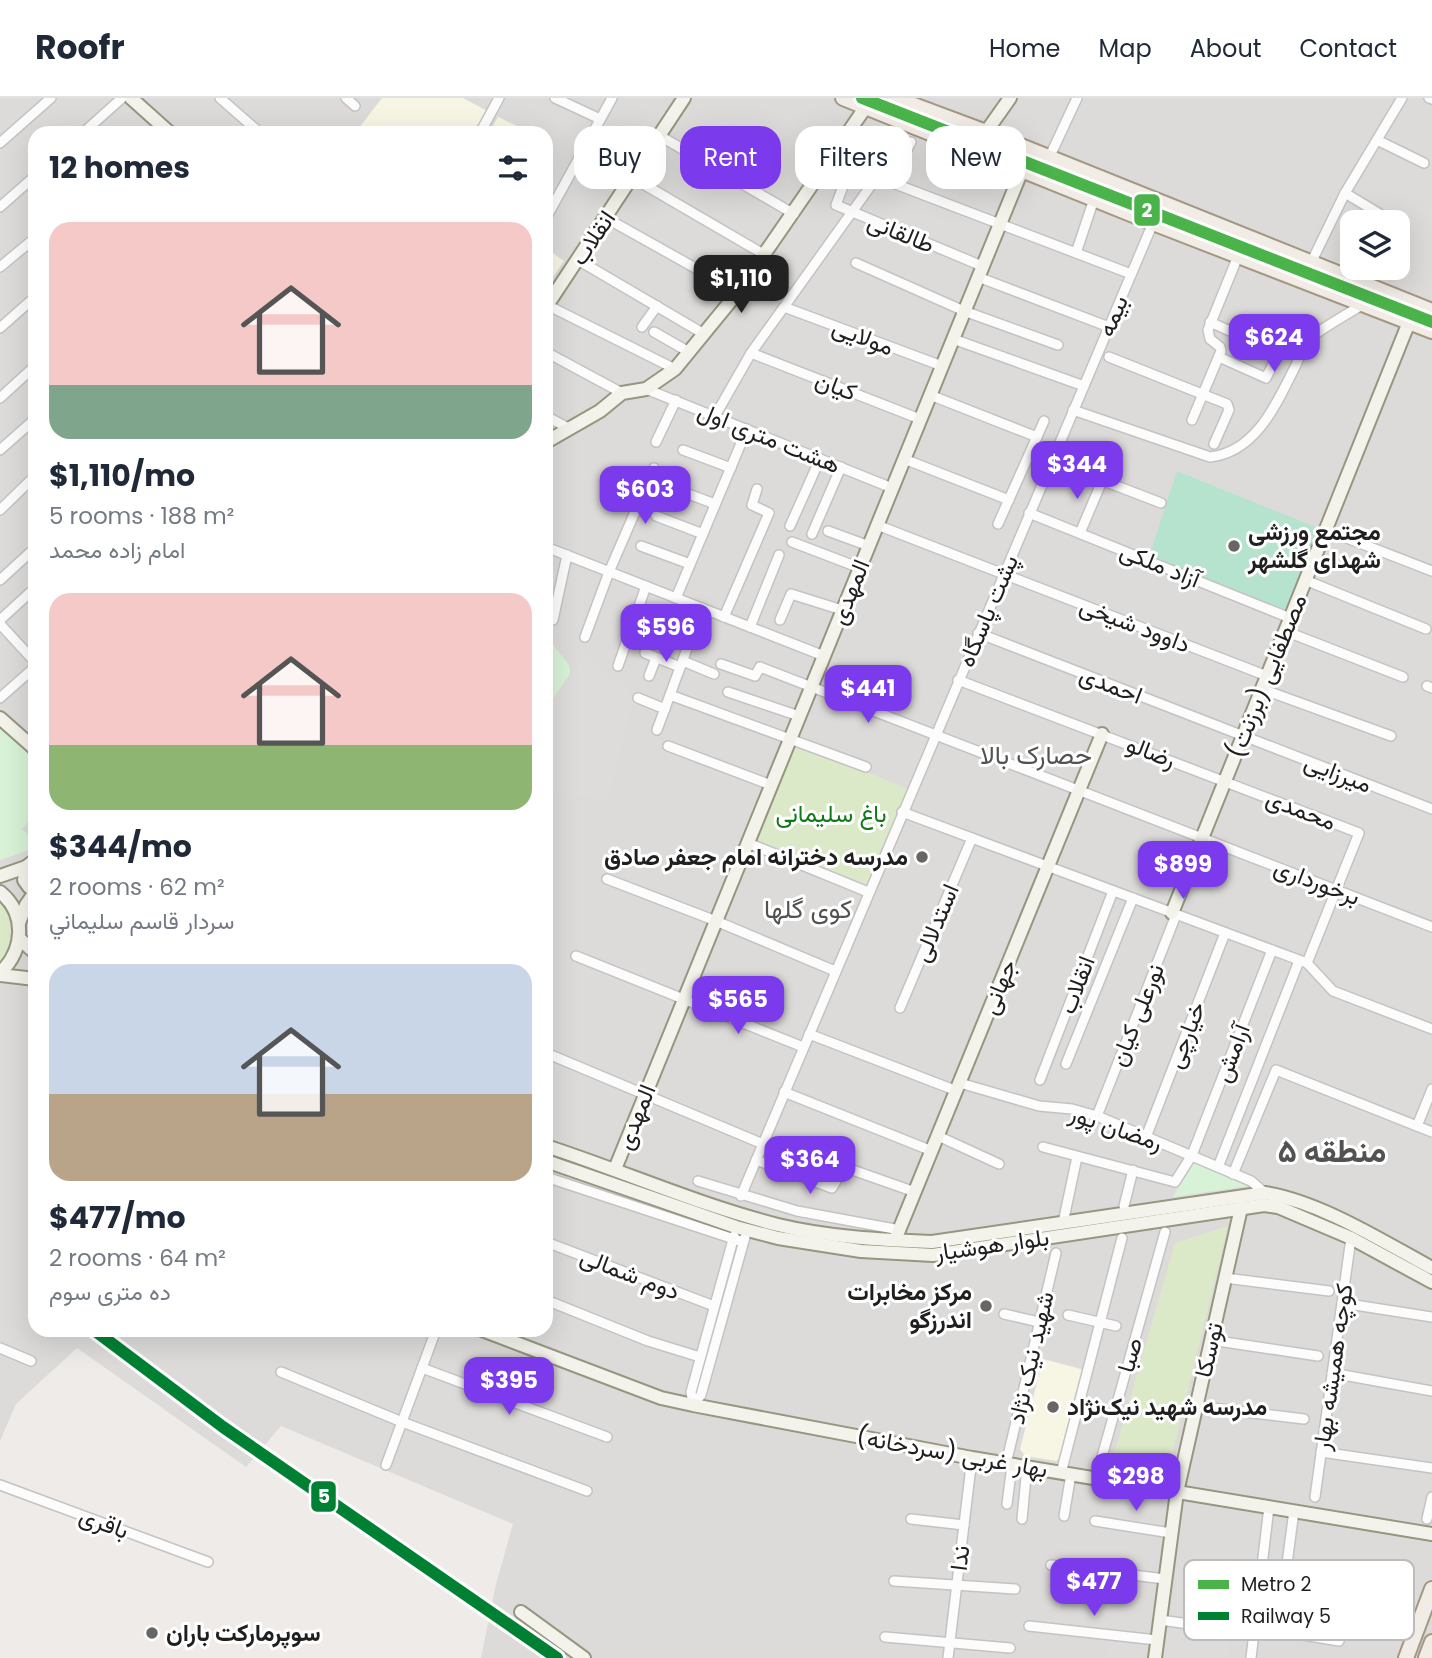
<!DOCTYPE html>
<html lang="en">
<head>
<meta charset="utf-8">
<style>
  body { margin:0; font-family:Poppins,Vazirmatn,sans-serif; background:#f2f2f3; color:#1f2937; height:100vh; display:flex; flex-direction:column; font-size:26px; white-space:nowrap }
  * { box-sizing:border-box; margin:0 }
  p { font-size:23px; color:#747a83 }
  .icon { flex:none; width:38px; height:38px; fill:none; stroke:currentColor; stroke-width:2; stroke-linecap:round; stroke-linejoin:round }
  .map { position:relative; flex:1; overflow:hidden }
  .drawer { position:absolute; left:28px; top:28px; width:525px; height:1211px; display:flex; flex-direction:column; background:#fff; border-radius:21px; box-shadow:0 7px 28px #0002 }
  .drawer>* { flex:none }
  .top-card { position:absolute; left:574px; top:28px; width:665px; height:63px; display:flex; gap:14px }
  .buttons { position:absolute; left:1340px; top:112px; display:grid; gap:14px }
  .buttons a { display:grid; place-items:center; width:70px; height:70px; border-radius:14px; background:#fff; box-shadow:0 7px 28px #0002; font-size:35px }
  .price { position:absolute; translate:-50% -60px; padding:0 16px; border-radius:14px; background:#7c3aed; color:#fff; font-size:23px; line-height:46px; filter:drop-shadow(0 2px 4px #0008) }
  .price::after { content:''; position:absolute; left:50%; top:42px; width:21px; height:16px; margin-left:-10px; background:inherit; clip-path:polygon(0 0,100% 0,50% 100%) }
  .price.active { background:#222; color:#fff }
  ul { padding:0; list-style:none }
  li { display:grid; align-content:center; gap:14px; height:371px; padding:0 21px }
  li span { display:grid; place-items:center; height:217px; border-radius:21px; color:#555 }
  li>.icon { margin-inline-start:auto }
  span .icon { width:126px; height:126px; fill:#fffc; stroke-width:1 }
  li b { font-size:30px }
  h2 { display:flex; justify-content:space-between; align-items:center; height:84px; padding:0 21px; font-size:30px }
  .chip { padding:0 24px; border-radius:21px; background:#fff; box-shadow:0 7px 28px #0002; font-size:24px; line-height:63px }
  .chip.active { background:#7c3aed; color:#fff }
  header { display:flex; align-items:center; gap:42px; box-sizing:border-box; height:98px; padding:0 35px; background:#fff; border-bottom:2px solid #e0e1e3 }
  header strong { font-size:33px }
  nav { display:flex; gap:38px; margin-inline-start:auto; font-size:24px }
  .map>svg:first-child { display:block }
  .residential { fill:#dddbd9; fill-rule:evenodd }
  .education { fill:#f7f5e4 }
  .grass { fill:#dbe9c8 }
  .park { fill:#d7f2d6 }
  .pitch { fill:#b5e3ce }
  .parking { fill:#dedcdb }
  .lines { fill:none; stroke-linecap:round; stroke-linejoin:round }
  .street-casing { stroke:#c5c3c2; stroke-width:12 }
  .secondary-casing { stroke:#969681; stroke-width:16 }
  .primary-casing { stroke:#a49885; stroke-width:18 }
  .street { stroke:#fcfcfc; stroke-width:9 }
  .secondary { stroke:#f3f3eb; stroke-width:12 }
  .primary { stroke:#f1ece5; stroke-width:14 }
  .rail-1-casing { stroke:#fff; stroke-width:18 }
  .rail-1 { stroke:#008033; stroke-width:12 }
  .metro-1-casing { stroke:#fff; stroke-width:18 }
  .metro-1 { stroke:#4ab44a; stroke-width:12 }
  .poi-dot { fill:#676665; stroke:#fff; stroke-width:2.5 }
  .labels { text-anchor:middle; stroke-width:6; stroke-linejoin:round; paint-order:stroke }
  .street-label { font-size:24px; fill:#1f1f1f; stroke:#fff }
  .poi-label { font-size:24px; font-weight:bold; fill:#1f1f1f; stroke:#fff; text-anchor:start }
  .park-label { font-size:24px; fill:#107b16; stroke:#fff }
  .neighbourhood-label { font-size:26px; fill:#525252; stroke:#fff }
  .district-label { font-size:32px; font-weight:bold; fill:#525252; stroke:#fff }
  .key { fill:#fff; stroke:#bcbcbc; stroke-width:2 }
  .key-label { font-size:19px; fill:#1f1f1f }
  .line-badge { stroke:#fff; stroke-width:2.5 }
  .badge-label { font-size:19px; text-anchor:middle; font-weight:bold; fill:#fff }
</style>
</head>
<body>
<header>
<strong>Roofr</strong>
<nav><a>Home</a><a>Map</a><a>About</a><a>Contact</a></nav>
</header>
<div class="map">
<svg width="1432" height="1560" viewBox="0 0 1432 1560">
  <rect width="100%" height="100%" fill="#eeebe8"/>
  <path class="residential" d="M0 0H1432V1560H481L496 1486 513 1426 281 1328 246 1369 77 1250 16 1306 0 1343ZM35 35H546V1232H35ZM1353 124H1398V170H1353Z"/>
  <g class="education">
    <polygon points="382,0 463,0 489,14 477,35 355,35"/>
    <polygon points="498,19 532,35 489,35"/>
    <polygon points="546,150 564,163 546,189"/>
    <polygon points="1043,1261 1085,1272 1065,1356 1056,1363 1025,1358 1020,1351"/>
  </g>
  <g class="grass">
    <polygon points="795,645 908,691 868,787 755,741"/>
    <path d="M0 804C18 821 16 848 0 866Z"/>
    <polygon points="1228,1128 1167,1378 1110,1370 1175,1145"/>
  </g>
  <g class="park">
    <polygon points="546,538 569,567 570,576 546,611"/>
    <polygon points="0,630 35,660 35,715 22,731 35,743 35,748 32,751 0,762"/>
    <polygon points="1193,1064 1247,1088 1173,1099"/>
  </g>
  <polygon class="pitch" points="1177,373 1323,432 1289,517 1147,465"/>
  <g class="parking">
    <polygon points="585,556 627,590 634,601 608,702 546,691 546,615"/>
    <polygon points="1178,1464 1250,1475 1244,1526 1180,1519 1171,1514"/>
    <polygon points="1165,1528 1230,1536 1227,1560 1162,1560"/>
    <polygon points="1109,1543 1144,1546 1143,1560 1107,1560"/>
  </g>
  <g class="lines">
    <g class="street-casing">
      <g id="street">
        <polyline points="220,0 260,35"/>
        <polyline points="346,0 355,8"/>
        <polyline points="555,0 600,21"/>
        <polyline points="1429,0 1432,1"/>
        <polyline points="83,35 122,0"/>
        <polyline points="152,35 161,27"/>
        <polyline points="480,35 499,0"/>
        <polyline points="660,38 794,116"/>
        <polyline points="1377,42 1424,65"/>
        <polyline points="0,45 51,0"/>
        <polyline points="1049,60 1077,0"/>
        <polyline points="633,80 765,157"/>
        <polyline points="890,84 911,44"/>
        <polyline points="842,91 836,107 982,168"/>
        <polyline points="1345,95 1388,121"/>
        <polyline points="0,109 35,78"/>
        <polyline points="546,120 612,0"/>
        <polyline points="606,120 738,194"/>
        <polyline points="1076,155 1094,101"/>
        <polyline points="578,162 704,236"/>
        <polyline points="856,165 964,213 1058,247"/>
        <polyline points="1311,165 1345,95 1402,0"/>
        <polyline points="0,169 35,140"/>
        <polyline points="978,179 1109,229"/>
        <polyline points="547,207 675,271"/>
        <polyline points="784,209 942,268"/>
        <polyline points="1210,224 1272,252 1277,258 1266,280 1219,259"/>
        <polyline points="642,229 657,208"/>
        <polyline points="0,230 35,199"/>
        <polyline points="654,234 689,254"/>
        <polyline points="953,241 1084,288"/>
        <polyline points="546,254 622,295"/>
        <polyline points="751,255 920,321"/>
        <polyline points="1109,259 1227,306 1229,312 1214,346"/>
        <polyline points="646,291 892,390"/>
        <polyline points="930,297 1037,339"/>
        <polyline points="0,300 35,268"/>
        <path d="M1073 312 1210 359C1257 354 1277 304 1296 267 1299 260 1303 248 1308 242 1318 232 1350 215 1363 206"/>
        <polyline points="546,318 570,331"/>
        <polyline points="715,318 751,255 877,79 1131,176"/>
        <polyline points="1192,322 1221,253 1220,249 1210,241 1208,232 1238,158"/>
        <polyline points="656,344 676,302"/>
        <polyline points="0,352 35,321"/>
        <polyline points="683,352 731,370"/>
        <polyline points="904,361 1009,402"/>
        <polyline points="1052,363 1161,405"/>
        <polyline points="667,388 715,406"/>
        <polyline points="0,412 35,378"/>
        <polyline points="1029,415 1290,520"/>
        <polyline points="656,418 703,436"/>
        <polyline points="998,426 1044,323"/>
        <polyline points="877,427 1267,578"/>
        <polyline points="790,428 820,361"/>
        <polyline points="1326,432 1432,473"/>
        <polyline points="828,433 869,448"/>
        <polyline points="1080,435 1102,383"/>
        <polyline points="812,436 841,369"/>
        <polyline points="792,444 860,470"/>
        <polyline points="641,448 690,466"/>
        <polyline points="546,449 824,558"/>
        <polyline points="0,482 35,450"/>
        <polyline points="1305,482 1426,531"/>
        <polyline points="676,500 747,331"/>
        <polyline points="724,519 769,415 752,407 757,391"/>
        <polyline points="0,522 35,490"/>
        <polyline points="553,522 567,457"/>
        <polyline points="780,522 791,496 842,512"/>
        <polyline points="0,526 35,564"/>
        <polyline points="750,529 779,457"/>
        <polyline points="1285,533 1403,579"/>
        <polyline points="978,535 1432,711"/>
        <polyline points="585,539 609,474 654,370"/>
        <polyline points="645,555 680,569"/>
        <polyline points="683,563 714,576"/>
        <polyline points="721,566 755,578 760,569 1432,829"/>
        <polyline points="618,568 646,488"/>
        <polyline points="649,578 656,560"/>
        <polyline points="958,582 1359,735 1307,865"/>
        <polyline points="1427,588 1432,590"/>
        <polyline points="1262,591 1391,638"/>
        <polyline points="728,594 799,618"/>
        <polyline points="670,597 866,669"/>
        <polyline points="0,600 35,569"/>
        <polyline points="638,600 665,611"/>
        <polyline points="657,632 702,510"/>
        <polyline points="668,648 771,687"/>
        <polyline points="902,714 1307,865 1333,893 1432,931"/>
        <polyline points="748,745 868,794"/>
        <polyline points="607,781 716,823 835,873"/>
        <polyline points="576,858 803,949"/>
        <polyline points="900,910 972,740"/>
        <polyline points="809,936 957,993"/>
        <polyline points="546,955 763,1046"/>
        <polyline points="1066,966 1133,800"/>
        <polyline points="1040,982 1113,793"/>
        <polyline points="960,985 1039,1008 1072,1011 1097,1018 1251,1083 1265,1095"/>
        <polyline points="784,994 932,1053"/>
        <polyline points="1097,1018 1176,817"/>
        <polyline points="1417,1028 1432,991"/>
        <polyline points="938,1038 999,1066"/>
        <polyline points="1146,1039 1225,835"/>
        <polyline points="1043,1049 1175,1084 1192,1057 1272,852"/>
        <polyline points="756,1062 832,1090 844,1069 915,1094"/>
        <polyline points="1218,1069 1299,863"/>
        <polyline points="1233,1076 1276,972 1432,1034"/>
        <polyline points="546,1079 743,1144"/>
        <polyline points="698,1083 797,1113 900,1132"/>
        <polyline points="741,1098 1153,125"/>
        <polyline points="1124,1108 1133,1072"/>
        <polyline points="1063,1125 1077,1059"/>
        <polyline points="546,1144 714,1208"/>
        <polyline points="1225,1180 1329,1193"/>
        <polyline points="546,1202 648,1243 700,1259"/>
        <polyline points="1342,1205 1432,1219"/>
        <polyline points="1004,1216 1039,1224"/>
        <polyline points="1068,1217 1116,1228"/>
        <polyline points="1211,1242 1318,1258"/>
        <polyline points="0,1250 31,1263"/>
        <polyline points="422,1270 607,1339"/>
        <polyline points="281,1274 402,1324 587,1393"/>
        <polyline points="1332,1275 1432,1293"/>
        <polyline points="693,1307 691,1294 734,1138"/>
        <polyline points="693,1307 701,1297 745,1139"/>
        <polyline points="1196,1308 1304,1321"/>
        <polyline points="1321,1354 1432,1370"/>
        <polyline points="1006,1366 1056,1155"/>
        <polyline points="386,1367 436,1232"/>
        <polyline points="1061,1375 1122,1140"/>
        <polyline points="1096,1380 1165,1134"/>
        <polyline points="0,1387 208,1464"/>
        <polyline points="1315,1399 1351,1140"/>
        <polyline points="1007,1406 1012,1367"/>
        <polyline points="1064,1418 1071,1376"/>
        <polyline points="911,1421 964,1427"/>
        <polyline points="1022,1421 1027,1369"/>
        <polyline points="1427,1421 1432,1399"/>
        <polyline points="1095,1423 1171,1435"/>
        <polyline points="1051,1467 1165,1481"/>
        <polyline points="894,1483 1015,1491"/>
        <polyline points="1283,1496 1344,1505"/>
        <polyline points="1160,1522 1254,1535"/>
        <polyline points="1029,1528 1157,1542"/>
        <polyline points="1267,1531 1339,1543"/>
        <polyline points="1278,1533 1294,1413"/>
        <polyline points="885,1539 1010,1550"/>
        <polyline points="948,1560 972,1360"/>
        <polyline points="1251,1560 1269,1409"/>
      </g>
    </g>
    <g class="secondary-casing">
      <g id="secondary">
        <polyline points="131,0 170,35"/>
        <polyline points="986,34 1010,0"/>
        <polyline points="546,209 684,0"/>
        <polyline points="546,344 600,313 622,295 646,291 675,271 738,194 865,10"/>
        <polyline points="0,620 35,651"/>
        <polyline points="26,769 24,782 29,789 35,789"/>
        <polyline points="0,778 26,769 35,762"/>
        <path d="M0 794C27 816 24 852 0 875"/>
        <polyline points="1172,815 1409,224"/>
        <polyline points="19,825 26,807 35,794"/>
        <polyline points="19,840 35,855"/>
        <polyline points="0,877 35,881"/>
        <path d="M546 1048C623 1073 699 1107 778 1127 828 1139 881 1142 932 1144L1265 1095C1321 1104 1382 1143 1432 1170"/>
        <polyline points="546,1063 736,1129 778,1140 861,1153 933,1157 1264,1107 1278,1109 1351,1140 1432,1184"/>
        <polyline points="615,1071 1022,72"/>
        <polyline points="895,1142 1102,636"/>
        <polyline points="482,1232 661,1300 693,1307 972,1360 1432,1436"/>
        <polyline points="521,1514 584,1560"/>
        <polyline points="1155,1560 1177,1394 1241,1110"/>
      </g>
    </g>
    <g class="primary-casing">
      <g id="primary">
        <polyline points="843,0 1153,125 1432,233"/>
        <polyline points="895,0 986,34 1432,213"/>
        <polyline points="1406,1560 1432,1491"/>
        <polyline points="1426,1560 1432,1544"/>
      </g>
    </g>
    <use href="#street" class="street"/>
    <use href="#secondary" class="secondary"/>
    <use href="#primary" class="primary"/>
    <g class="rail-1-casing">
      <polyline id="rail-1" points="94,1232 223,1329 557,1560"/>
    </g>
    <use href="#rail-1" class="rail-1"/>
    <g class="metro-1-casing">
      <polyline id="metro-1" points="862,0 1432,224"/>
    </g>
    <use href="#metro-1" class="metro-1"/>
  </g>
  <g class="poi-dot">
    <circle cx="1234" cy="448" r="7"/>
    <circle cx="922" cy="759" r="7"/>
    <circle cx="986" cy="1208" r="7"/>
    <circle cx="1053" cy="1309" r="7"/>
    <circle cx="152" cy="1535" r="7"/>
  </g>
  <g class="labels">
    <g class="street-label">
      <text transform="translate(901 135) rotate(22)" y="8">طالقانی</text>
      <text transform="translate(593 140) rotate(-56)" y="8">انقلاب</text>
      <text transform="translate(1113 218) rotate(-67)" y="8">بیمه</text>
      <text transform="translate(863 239) rotate(21)" y="8">مولایی</text>
      <text transform="translate(836 288) rotate(21)" y="8">کیان</text>
      <text transform="translate(769 340) rotate(22)" y="8">هشت متری اول</text>
      <text transform="translate(1160 467) rotate(22)" y="8">آزاد ملکی</text>
      <text transform="translate(850 494) rotate(-68)" y="8">المهدی</text>
      <text transform="translate(988 513) rotate(-67)" y="8">پشت پاسگاه</text>
      <text transform="translate(1135 527) rotate(21)" y="8">داوود شیخی</text>
      <text transform="translate(1267 578) rotate(-68)" y="8">مصطفایی (برزنت)</text>
      <text transform="translate(1111 587) rotate(21)" y="8">احمدی</text>
      <text transform="translate(1151 654) rotate(21)" y="8">رضالو</text>
      <text transform="translate(1338 675) rotate(21)" y="8">میرزایی</text>
      <text transform="translate(1301 712) rotate(21)" y="8">محمدی</text>
      <text transform="translate(1317 784) rotate(21)" y="8">برخورداری</text>
      <text transform="translate(936 825) rotate(-67)" y="8">استدلالی</text>
      <text transform="translate(1077 887) rotate(-69)" y="8">انقلاب</text>
      <text transform="translate(999 889) rotate(-68)" y="8">جهانی</text>
      <text transform="translate(1137 917) rotate(-68)" y="8">نورعلی کیان</text>
      <text transform="translate(1186 937) rotate(-69)" y="8">خیارچی</text>
      <text transform="translate(1232 955) rotate(-69)" y="8">آرامش</text>
      <text transform="translate(636 1019) rotate(-68)" y="8">المهدی</text>
      <text transform="translate(1116 1030) rotate(19)" y="8">رمضان پور</text>
      <text transform="translate(992 1147) rotate(-8)" y="8">بلوار هوشیار</text>
      <text transform="translate(630 1176) rotate(21)" y="8">دوم شمالی</text>
      <text transform="translate(1209 1252) rotate(-77)" y="8">توسکا</text>
      <text transform="translate(1130 1257) rotate(-74)" y="8">صبا</text>
      <text transform="translate(1031 1260) rotate(-77)" y="8">شهید نیک نژاد</text>
      <text transform="translate(1333 1269) rotate(-82)" y="8">کوچه همیشه بهار</text>
      <text transform="translate(952 1355) rotate(10)" y="8">بهار غربی (سردخانه)</text>
      <text transform="translate(104 1425) rotate(20)" y="8">باقری</text>
      <text transform="translate(960 1460) rotate(-83)" y="8">ندا</text>
    </g>
    <g class="poi-label">
      <text x="1248" y="442">مجتمع ورزشی<tspan x="1248" dy="28">شهدای گلشهر</tspan></text>
      <text x="908" y="767" text-anchor="end">مدرسه دخترانه امام جعفر صادق</text>
      <text x="972" y="1202" text-anchor="end">مرکز مخابرات<tspan x="972" dy="28">اندرزگو</tspan></text>
      <text x="1067" y="1317">مدرسه شهید نیک‌نژاد</text>
      <text x="166" y="1543">سوپرمارکت باران</text>
    </g>
    <g class="park-label">
      <text x="831" y="724">باغ سلیمانی</text>
    </g>
    <g class="neighbourhood-label">
      <text x="1036" y="666">حصارک بالا</text>
      <text x="808" y="820">کوی گلها</text>
    </g>
    <g class="district-label">
      <text x="1332" y="1064">منطقه ۵</text>
    </g>
  </g>
  <rect x="1184" y="1462" width="230" height="80" rx="10" class="key"/>
  <rect x="1198" y="1482" width="31" height="9" fill="#4ab44a"/>
  <rect x="1198" y="1514" width="31" height="8" fill="#008033"/>
  <g class="key-label">
    <text x="1241" y="1493">Metro 2</text>
    <text x="1241" y="1525">Railway 5</text>
  </g>
  <g class="line-badge">
    <rect x="1133" y="95" width="28" height="34" rx="7" fill="#4ab44a"/>
    <rect x="310" y="1382" width="27" height="33" rx="7" fill="#008033"/>
  </g>
  <g class="badge-label">
    <text x="1147" y="119">2</text>
    <text x="324" y="1405">5</text>
  </g>
</svg>
<div class="buttons">
<a><svg class="icon" aria-label="layers" viewBox="0 0 24 24"><path d="M12 4l9 5-9 5-9-5zM3 14l9 5 9-5"/></svg></a>
</div>
<b class="price active" style="left:741px;top:217px">$1,110</b>
<b class="price" style="left:1274px;top:276px">$624</b>
<b class="price" style="left:1077px;top:403px">$344</b>
<b class="price" style="left:645px;top:428px">$603</b>
<b class="price" style="left:666px;top:566px">$596</b>
<b class="price" style="left:868px;top:627px">$441</b>
<b class="price" style="left:1183px;top:803px">$899</b>
<b class="price" style="left:738px;top:938px">$565</b>
<b class="price" style="left:810px;top:1098px">$364</b>
<b class="price" style="left:509px;top:1319px">$395</b>
<b class="price" style="left:1136px;top:1415px">$298</b>
<b class="price" style="left:1094px;top:1520px">$477</b>
<div class="top-card">
<a class="chip">Buy</a>
<a class="chip active">Rent</a>
<a class="chip">Filters</a>
<a class="chip">New</a>
</div>
<section class="drawer">
<h2>12 homes<svg class="icon" aria-label="filters" viewBox="0 0 24 24"><path d="M4 7h16M4 17h16"/><circle cx="9" cy="7" r="2"/><circle cx="15" cy="17" r="2"/></svg></h2>
<ul>
<li><span style="background:linear-gradient(#f6c9c9 75%,#7fa58c 0)"><svg class="icon" aria-label="home" viewBox="0 0 24 24"><path d="M3 11l9-7 9 7M6 9v11h12V9"/></svg></span><div><b>$1,110/mo</b><p>5 rooms · 188 m²</p><p>امام زاده محمد</p></div></li>
<li><span style="background:linear-gradient(#f6c9c9 70%,#8fb573 0)"><svg class="icon" aria-label="home" viewBox="0 0 24 24"><path d="M3 11l9-7 9 7M6 9v11h12V9"/></svg></span><div><b>$344/mo</b><p>2 rooms · 62 m²</p><p>سردار قاسم سليماني</p></div></li>
<li><span style="background:linear-gradient(#c9d6e8 60%,#b9a48a 0)"><svg class="icon" aria-label="home" viewBox="0 0 24 24"><path d="M3 11l9-7 9 7M6 9v11h12V9"/></svg></span><div><b>$477/mo</b><p>2 rooms · 64 m²</p><p>ده متری سوم</p></div></li>
</ul>
</section>
</div>
</body>
</html>
